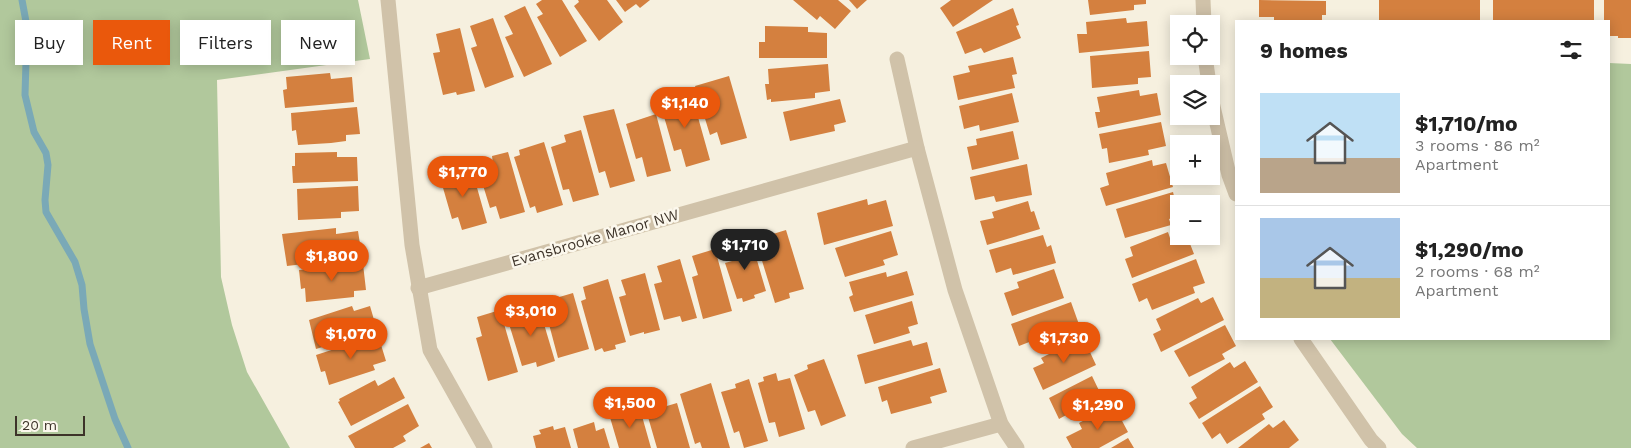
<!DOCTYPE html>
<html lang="en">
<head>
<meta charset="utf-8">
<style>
  body { margin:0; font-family:"Work Sans",sans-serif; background:#f2f2f2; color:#222; height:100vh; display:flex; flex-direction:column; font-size:19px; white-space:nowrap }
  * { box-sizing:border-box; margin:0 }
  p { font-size:16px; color:#767676 }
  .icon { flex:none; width:28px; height:28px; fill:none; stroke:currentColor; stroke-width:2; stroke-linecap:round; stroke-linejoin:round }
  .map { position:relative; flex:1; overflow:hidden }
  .side { position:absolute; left:1235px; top:20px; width:375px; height:320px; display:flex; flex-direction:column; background:#fff; border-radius:0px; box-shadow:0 2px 12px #0003 }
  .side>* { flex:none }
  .hud { position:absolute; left:15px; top:20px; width:475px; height:45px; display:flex; gap:10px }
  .controls { position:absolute; left:1170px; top:15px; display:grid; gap:10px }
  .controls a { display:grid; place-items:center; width:50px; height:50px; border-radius:0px; background:#fff; box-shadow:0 2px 12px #0003; font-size:25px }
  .scale { position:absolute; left:15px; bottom:12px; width:70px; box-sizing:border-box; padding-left:5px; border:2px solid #3d3329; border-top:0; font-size:14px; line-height:18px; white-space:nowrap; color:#3d3329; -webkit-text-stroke:4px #fcf8ed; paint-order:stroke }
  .price { position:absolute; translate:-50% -42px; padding:0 11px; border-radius:18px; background:#ea580c; color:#fff; font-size:16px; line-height:32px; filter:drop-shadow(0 1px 2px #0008) }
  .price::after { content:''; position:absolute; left:50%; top:30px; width:15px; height:11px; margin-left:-8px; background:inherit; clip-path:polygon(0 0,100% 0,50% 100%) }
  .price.on { background:#222; color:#fff }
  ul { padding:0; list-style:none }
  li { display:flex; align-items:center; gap:15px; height:125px; padding:0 25px }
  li+li { border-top:1px solid #e0e0e0 }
  li span { display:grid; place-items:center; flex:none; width:140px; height:100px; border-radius:0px; color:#555 }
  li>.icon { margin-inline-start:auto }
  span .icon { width:60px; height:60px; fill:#fffc; stroke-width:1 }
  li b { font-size:21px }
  h2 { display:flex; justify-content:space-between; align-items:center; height:60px; padding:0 25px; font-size:21px }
  .pill { padding:0 18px; border-radius:0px; background:#fff; box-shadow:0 2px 12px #0003; font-size:18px; line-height:45px }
  .pill.on { background:#ea580c; color:#fff }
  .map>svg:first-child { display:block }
  .green { fill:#b1c89c }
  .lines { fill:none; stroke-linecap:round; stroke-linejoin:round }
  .stream { stroke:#7aa9b7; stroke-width:7 }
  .building { fill:#d4803f }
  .minor { stroke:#d0c2a9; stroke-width:15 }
  .labels { text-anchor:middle; stroke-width:5; stroke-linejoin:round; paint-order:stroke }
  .street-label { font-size:15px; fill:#3d3329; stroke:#fcf8ed }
</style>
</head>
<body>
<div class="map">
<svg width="1631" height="448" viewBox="0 0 1631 448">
  <rect width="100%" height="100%" fill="#f6f0df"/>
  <g class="green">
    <polygon points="0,0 358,0 370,59 217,80 221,277 232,325 247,372 290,448 0,448"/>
    <polygon points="1609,63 1631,64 1631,448 1417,448 1402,434 1330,339 1609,339"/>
  </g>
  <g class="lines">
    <polyline class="stream" points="22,0 27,27 25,95 34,132 46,153 48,165 45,200 46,212 75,262 82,285 84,309 90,344 115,419 128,448"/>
  </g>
  <g class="building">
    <polygon points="542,0 562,0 587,41 560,57 537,17 543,14 536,4"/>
    <polygon points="578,0 607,0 623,22 599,41 574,6 579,2"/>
    <polygon points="616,0 650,0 640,8 636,4 625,12"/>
    <polygon points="793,0 838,0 851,11 835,29 820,16 817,20"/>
    <polygon points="849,0 867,0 857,9"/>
    <polygon points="951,0 993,0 953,27 940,8"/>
    <polygon points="1088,0 1146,0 1146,4 1134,5 1134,10 1090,15"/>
    <polygon points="1259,0 1326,1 1326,15 1322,15 1322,21 1274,21 1274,17 1259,17"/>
    <rect x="1379" y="0" width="101" height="21"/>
    <rect x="1493" y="0" width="101" height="21"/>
    <polygon points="1604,0 1631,0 1631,38 1618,38 1618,36 1609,36 1609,21 1604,21"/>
    <polygon points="525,6 552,64 524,77 505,37 513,34 504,16"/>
    <polygon points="1013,8 1019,25 1016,26 1021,38 984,53 981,48 965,54 956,32"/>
    <polygon points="493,18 514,77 485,88 471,48 477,46 470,26"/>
    <polygon points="1126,18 1127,23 1147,21 1149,46 1079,53 1077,34 1087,34 1086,22"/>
    <polygon points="765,26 808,27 808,32 827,33 827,58 759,58 759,42 765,42"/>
    <polygon points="460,28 475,91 457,95 456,92 443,95 433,53 440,52 436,34"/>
    <polygon points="1149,51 1151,77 1138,78 1138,84 1092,88 1090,56"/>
    <polygon points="1013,57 1017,74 1012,75 1015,88 958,100 953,76 970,72 968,66"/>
    <polygon points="828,64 830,91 815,93 815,98 771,102 771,99 767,100 765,84 769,84 768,69"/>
    <polygon points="330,73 331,79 352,77 354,102 285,108 283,90 287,89 286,77"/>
    <polygon points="729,76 747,138 721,145 717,132 710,135 695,86"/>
    <polygon points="1139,90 1140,96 1157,93 1161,115 1098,128 1095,112 1100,112 1097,97"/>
    <polygon points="691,91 696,103 694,103 710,160 686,167 681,149 674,151 660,103"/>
    <polygon points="1012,93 1019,122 980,131 979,125 964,129 959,106"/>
    <polygon points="840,99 846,122 834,125 835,131 790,141 783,112"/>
    <polygon points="357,107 360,134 346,135 346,141 331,143 298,145 296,130 292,131 291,113"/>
    <polygon points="614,109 635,181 610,188 605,171 599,173 583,116"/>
    <polygon points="656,114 671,171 647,177 642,157 636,159 626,124"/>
    <polygon points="1161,122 1166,146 1148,150 1149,155 1109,163 1107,148 1102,149 1099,134"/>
    <polygon points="581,130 599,195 573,202 569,189 563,190 551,147 566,142 564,135"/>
    <polygon points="1013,131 1019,159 972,170 967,147 977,145 976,139"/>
    <polygon points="544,142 563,205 537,213 535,206 530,208 514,157 520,155 519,150"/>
    <polygon points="337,152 337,157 357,157 358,181 293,183 292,166 295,166 295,153"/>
    <polygon points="508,152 525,212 500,219 496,206 490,208 478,169 493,164 492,156"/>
    <polygon points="1152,160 1153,166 1166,163 1173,187 1106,206 1100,188 1109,185 1106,173"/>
    <polygon points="1027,164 1032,195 996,202 994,196 975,200 970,177"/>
    <polygon points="456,169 457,174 472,170 487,223 462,230 458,217 452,219 439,174"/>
    <polygon points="358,186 359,211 341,212 341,218 298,220 297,189"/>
    <polygon points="1173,192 1179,216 1169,219 1171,225 1125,238 1116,209"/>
    <polygon points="867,199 868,205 886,200 893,226 824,245 817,213"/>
    <polygon points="1028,201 1031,212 1034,211 1040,229 987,245 980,221 994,218 992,212"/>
    <polygon points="336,228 336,234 358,231 362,257 287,266 282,234"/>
    <polygon points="786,230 804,289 789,293 790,298 775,303 759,251 767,249 763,237"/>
    <polygon points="891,231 898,255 883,260 885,265 845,277 835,248"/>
    <polygon points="1168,232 1170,238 1179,235 1179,236 1187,236 1194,254 1132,278 1125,259 1133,256 1130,247"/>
    <polygon points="1043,235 1047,247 1051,245 1056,263 1013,275 1011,268 996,273 989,250"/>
    <polygon points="751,240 766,291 754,295 755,298 743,302 742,298 737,299 725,263 732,261 727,247"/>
    <polygon points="715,249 732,311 703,319 692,277 698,275 692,256"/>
    <polygon points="680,259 697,318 682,322 680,316 664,320 654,284 662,282 657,266"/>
    <polygon points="1196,259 1205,283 1193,287 1195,293 1152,310 1147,298 1139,302 1132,284"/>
    <polygon points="363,264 366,290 354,291 354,297 306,302 305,288 301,289 299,270"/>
    <polygon points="1054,269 1064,298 1012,316 1004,293 1019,288 1017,282"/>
    <polygon points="907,271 914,295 854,312 849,297 853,295 849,282 886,272 887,277"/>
    <polygon points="645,273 660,330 644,334 644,332 630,336 619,297 626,295 621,280"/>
    <polygon points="608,279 626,342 615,345 616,349 604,352 602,348 595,351 581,301 586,299 583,287"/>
    <polygon points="573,293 589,349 558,358 546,313 553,311 549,300"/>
    <polygon points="1213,297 1224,320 1161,352 1153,334 1161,330 1156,319 1198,298 1201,303"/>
    <polygon points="912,301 918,324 908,327 910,333 874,344 865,315"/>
    <polygon points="1071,302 1081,330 1040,345 1037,339 1019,346 1011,324"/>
    <polygon points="538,304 555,361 537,367 536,362 522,366 509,324 516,322 513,311"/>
    <polygon points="352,306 354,311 370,306 377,330 316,349 309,320"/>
    <polygon points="500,310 518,372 488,381 476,338 482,336 477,317"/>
    <polygon points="1225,325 1236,346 1222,354 1225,359 1189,377 1174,351"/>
    <polygon points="378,335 386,361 373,365 375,370 369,372 329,385 325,371 321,372 316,355"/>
    <polygon points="1083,337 1096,365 1043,390 1033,368 1044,363 1041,358"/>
    <polygon points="911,340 913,346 927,342 933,365 865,384 857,355"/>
    <polygon points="824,359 846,416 821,426 815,410 808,412 794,375 808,369 807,365"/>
    <polygon points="1245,361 1258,382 1199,419 1189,403 1197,398 1191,387 1230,362 1234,368"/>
    <polygon points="940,368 947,392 930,397 932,403 891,414 887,400 882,402 878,387"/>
    <polygon points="776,373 778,381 790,378 805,429 779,437 775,422 769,423 758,383 764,381 763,377"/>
    <polygon points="1092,376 1105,403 1071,420 1068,414 1059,419 1049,398"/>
    <polygon points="394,377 405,398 351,426 338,402 340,401 339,399 375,380 378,386"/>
    <polygon points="749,379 768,441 744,448 739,431 734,433 721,392 736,388 735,384"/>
    <polygon points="711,383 730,448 702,448 700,442 695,444 680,394"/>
    <polygon points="1260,386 1273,407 1262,414 1265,419 1227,444 1220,433 1212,439 1202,423"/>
    <polygon points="677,403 690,448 657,448 648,417 662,413 660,408"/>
    <polygon points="408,404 419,426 403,436 406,441 393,448 355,448 348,436"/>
    <polygon points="1111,406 1118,419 1120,417 1128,432 1099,448 1072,448 1066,437 1082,429 1079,423"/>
    <polygon points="627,409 628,412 640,409 651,448 619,448 609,414"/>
    <polygon points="1284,420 1299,440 1289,448 1238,448 1269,424 1273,428"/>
    <polygon points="594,422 596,431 604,428 610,448 578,448 573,429"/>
    <polygon points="553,426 554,430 565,427 571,448 536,448 533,436 541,434 539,430"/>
    <polygon points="1128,438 1134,448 1111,448"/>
    <polygon points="429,443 432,448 420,448"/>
  </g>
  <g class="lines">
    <g class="minor">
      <polyline points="388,0 412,245 430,350 485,448"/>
      <polyline points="1203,0 1204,24"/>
      <polyline points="1205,56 1209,84"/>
      <polyline points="897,59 917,148 955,290 1001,424 1017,448"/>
      <polyline points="1211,98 1229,175 1236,194"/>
      <polyline points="418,288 917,148"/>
      <polyline points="1301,339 1371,440 1379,448"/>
      <polyline points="913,448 1001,424"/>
    </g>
  </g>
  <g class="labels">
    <g class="street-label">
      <text transform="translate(595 238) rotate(-16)" y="5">Evansbrooke Manor NW</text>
    </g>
  </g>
</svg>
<div class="controls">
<a><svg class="icon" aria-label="locate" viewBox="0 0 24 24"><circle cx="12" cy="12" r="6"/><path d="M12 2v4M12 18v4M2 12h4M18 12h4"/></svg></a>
<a><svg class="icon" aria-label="layers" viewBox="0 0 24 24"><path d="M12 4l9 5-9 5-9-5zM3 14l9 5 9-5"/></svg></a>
<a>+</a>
<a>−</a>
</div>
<div class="scale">20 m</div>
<b class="price" style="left:685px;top:129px">$1,140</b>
<b class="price" style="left:463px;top:198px">$1,770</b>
<b class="price on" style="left:745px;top:271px">$1,710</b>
<b class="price" style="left:332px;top:282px">$1,800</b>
<b class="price" style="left:531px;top:337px">$3,010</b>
<b class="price" style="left:351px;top:360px">$1,070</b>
<b class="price" style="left:1064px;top:364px">$1,730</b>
<b class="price" style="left:630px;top:429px">$1,500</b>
<b class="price" style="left:1098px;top:431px">$1,290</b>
<div class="hud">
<a class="pill">Buy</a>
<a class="pill on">Rent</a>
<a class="pill">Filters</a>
<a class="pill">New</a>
</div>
<section class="side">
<h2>9 homes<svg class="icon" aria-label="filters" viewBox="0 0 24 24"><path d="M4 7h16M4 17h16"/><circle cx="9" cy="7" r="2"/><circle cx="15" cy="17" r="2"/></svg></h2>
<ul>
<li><span style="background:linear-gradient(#bfe0f5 65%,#b9a48a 0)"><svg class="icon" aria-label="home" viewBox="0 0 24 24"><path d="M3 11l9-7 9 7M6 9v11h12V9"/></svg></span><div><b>$1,710/mo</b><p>3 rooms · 86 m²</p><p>Apartment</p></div></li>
<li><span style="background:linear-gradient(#a9c7e8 60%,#c2b280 0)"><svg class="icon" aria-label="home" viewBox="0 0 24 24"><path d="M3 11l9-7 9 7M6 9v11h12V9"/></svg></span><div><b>$1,290/mo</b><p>2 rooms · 68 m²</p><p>Apartment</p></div></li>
</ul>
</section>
</div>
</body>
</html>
